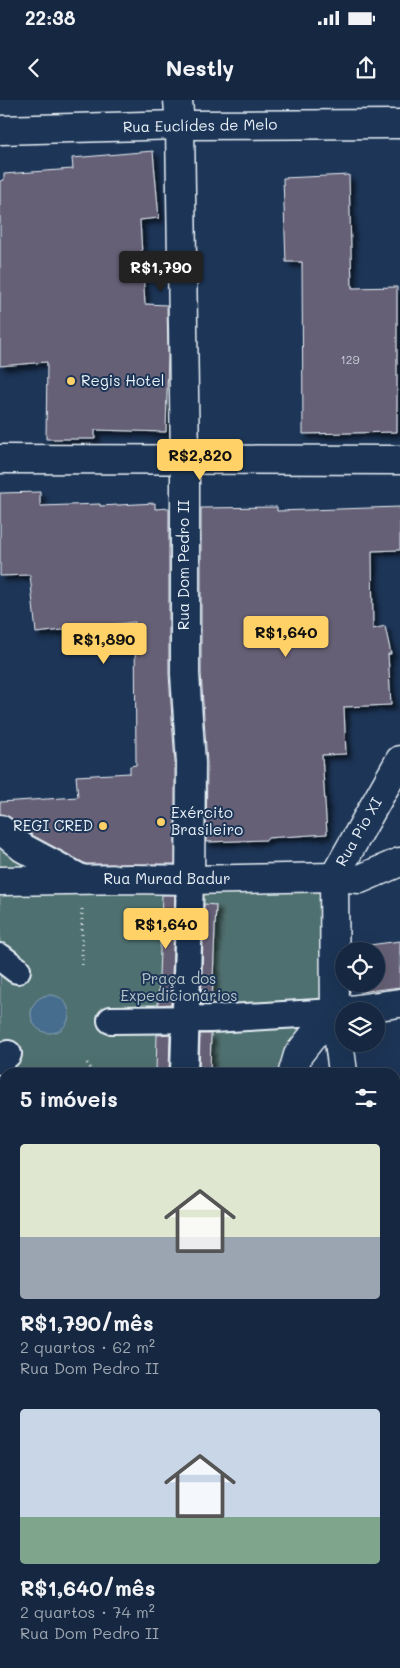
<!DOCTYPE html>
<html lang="pt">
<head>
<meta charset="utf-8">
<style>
  body { margin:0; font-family:Mali,sans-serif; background:#1f3048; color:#f1f3f6; height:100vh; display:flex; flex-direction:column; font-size:19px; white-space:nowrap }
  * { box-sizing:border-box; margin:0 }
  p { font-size:16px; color:#9ea6b1 }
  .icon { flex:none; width:28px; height:28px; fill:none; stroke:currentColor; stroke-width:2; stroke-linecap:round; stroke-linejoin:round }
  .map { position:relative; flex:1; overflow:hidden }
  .side { position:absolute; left:0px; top:968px; width:400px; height:601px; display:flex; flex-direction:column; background:#162841; border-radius:15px 15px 0 0; box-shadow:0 5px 20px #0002,0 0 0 1px #35445a }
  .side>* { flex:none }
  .controls { position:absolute; left:335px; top:842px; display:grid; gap:10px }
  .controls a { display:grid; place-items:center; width:50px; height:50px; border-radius:50%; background:#162841; box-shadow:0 5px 20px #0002,0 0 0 1px #35445a; font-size:25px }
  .price { position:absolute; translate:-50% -42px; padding:0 11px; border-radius:5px; background:#ffd166; color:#111; font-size:16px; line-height:32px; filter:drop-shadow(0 1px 2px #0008) }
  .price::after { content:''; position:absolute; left:50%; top:30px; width:15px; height:11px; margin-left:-8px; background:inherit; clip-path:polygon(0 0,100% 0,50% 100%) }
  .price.active { background:#222; color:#fff }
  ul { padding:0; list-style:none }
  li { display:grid; align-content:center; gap:10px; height:265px; padding:0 20px }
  li span { display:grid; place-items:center; height:155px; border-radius:5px; color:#555 }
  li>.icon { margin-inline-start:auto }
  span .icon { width:90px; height:90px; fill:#fffc; stroke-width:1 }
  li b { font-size:21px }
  h2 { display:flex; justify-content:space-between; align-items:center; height:60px; padding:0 20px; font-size:21px }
  .status { display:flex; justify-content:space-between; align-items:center; height:35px; padding:0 25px; background:#162841; direction:ltr }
  .status svg { height:14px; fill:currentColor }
  header { display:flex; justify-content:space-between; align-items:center; height:65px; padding:0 20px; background:#162841; font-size:22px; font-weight:700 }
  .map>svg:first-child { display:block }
  .green { fill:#50706f; stroke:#9cb0b4 }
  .water { fill:#466d8e; stroke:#87a2b8 }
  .building { fill:#666176; stroke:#e8f1f8; filter:url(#shadow) }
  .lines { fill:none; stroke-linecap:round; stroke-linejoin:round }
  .pedestrian-casing { stroke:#e8f1f8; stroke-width:30 }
  .minor-casing { stroke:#e8f1f8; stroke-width:31 }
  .path { stroke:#e8f1f8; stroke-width:3; stroke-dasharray:1 4; stroke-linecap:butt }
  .pedestrian { stroke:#1d3557; stroke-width:26 }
  .minor { stroke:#1d3557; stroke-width:28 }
  .poi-dot { fill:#ffd166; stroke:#1d3557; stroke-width:2 }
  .labels { text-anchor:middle; stroke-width:4; stroke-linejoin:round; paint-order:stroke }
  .number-label { font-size:12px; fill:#c8cdd8 }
  .street-label { font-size:15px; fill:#e8f1f8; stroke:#1d3557 }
  .poi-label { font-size:15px; fill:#e8f1f8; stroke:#1d3557; text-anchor:start }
  .park-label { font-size:15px; fill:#b3c4c8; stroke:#1d3557 }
</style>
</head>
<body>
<div class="status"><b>22:38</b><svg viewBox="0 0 49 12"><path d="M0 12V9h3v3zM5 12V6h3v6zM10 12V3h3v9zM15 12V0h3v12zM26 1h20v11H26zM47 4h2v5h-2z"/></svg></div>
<header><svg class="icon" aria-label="back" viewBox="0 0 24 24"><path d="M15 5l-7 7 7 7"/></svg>Nestly<svg class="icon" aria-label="share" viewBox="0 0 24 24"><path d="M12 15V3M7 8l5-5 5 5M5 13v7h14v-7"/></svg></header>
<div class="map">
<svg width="400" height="1568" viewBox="0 0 400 1568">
  <defs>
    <filter id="shadow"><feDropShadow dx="4.5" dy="4.5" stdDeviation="2.5" flood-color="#0009"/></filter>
  </defs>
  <rect width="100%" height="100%" fill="#1d3557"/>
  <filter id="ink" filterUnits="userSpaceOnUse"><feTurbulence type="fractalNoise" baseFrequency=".02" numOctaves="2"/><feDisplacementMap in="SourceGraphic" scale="10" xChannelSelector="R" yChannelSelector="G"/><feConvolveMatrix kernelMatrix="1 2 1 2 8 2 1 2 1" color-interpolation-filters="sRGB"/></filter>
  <g filter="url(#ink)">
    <polygon class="green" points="0,734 52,768 328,782 332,912 293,972 5,972 5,1072 0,1072"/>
    <circle class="water" cx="50" cy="914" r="19"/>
    <g class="building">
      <polygon points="153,51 159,118 140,120 145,204 167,205 168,254 166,332 95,330 95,339 46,339 47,262 0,266 0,81 4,80 4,74 73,69 72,58"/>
      <polygon points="349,75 352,188 397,187 397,332 303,334 302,162 286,162 283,78"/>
      <polygon points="40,392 40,406 100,404 100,406 155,403 155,409 169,408 169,574 175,663 175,764 86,764 32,735 10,717 0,714 0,702 78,697 76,676 130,673 130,666 136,665 135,522 36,533 30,475 0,476 0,393"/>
      <polygon points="277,407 277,411 400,407 400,450 372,451 373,529 385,526 391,554 388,554 391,605 344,607 346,654 322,655 327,734 267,738 267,740 206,742 207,663 201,573 201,408"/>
      <polygon points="162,795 175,795 171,904 158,905"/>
      <polygon points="204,804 216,805 212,904 201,904"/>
      <polygon points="400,841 400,887 360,892 358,884 376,884 376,851 354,851 354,847"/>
      <polygon points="170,934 169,972 156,972 157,935"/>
      <polygon points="200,934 211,934 210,972 199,972"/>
    </g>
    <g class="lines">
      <g class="pedestrian-casing">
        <g id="pedestrian">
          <polyline points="0,857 17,870"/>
          <polyline points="111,920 211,919 335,912"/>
          <polyline points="0,961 8,954"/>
          <polyline points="184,972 190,780"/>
        </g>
      </g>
      <g class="minor-casing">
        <g id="minor">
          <polyline points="178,0 180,25 185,360 185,574 191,663 190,780"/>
          <polyline points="0,30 180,25 400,24"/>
          <polyline points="0,359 400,360"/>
          <polyline points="0,729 23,748 79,778"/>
          <polyline points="334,777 335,912 343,972"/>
          <polyline points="334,777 400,660"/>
          <polyline points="0,781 132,779 190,780 334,777 360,779 400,762"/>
          <polyline points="293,972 298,955 320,927 335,912 400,903"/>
          <polyline points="0,1075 5,1075"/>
          <polyline points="395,1326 400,1358"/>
        </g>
      </g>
      <g class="path">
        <polyline points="82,809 82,866"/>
        <polyline points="87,963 93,972"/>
      </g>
      <use href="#pedestrian" class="pedestrian"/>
      <use href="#minor" class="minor"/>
    </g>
  </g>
  <g class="poi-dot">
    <circle cx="71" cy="281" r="5"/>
    <circle cx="161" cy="722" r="5"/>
    <circle cx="103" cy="726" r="5"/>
  </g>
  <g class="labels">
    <g class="number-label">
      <text x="350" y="264">129</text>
    </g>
    <g class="street-label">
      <text transform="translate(200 26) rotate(-1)" y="5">Rua Euclídes de Melo</text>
      <text transform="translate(184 465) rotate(-90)" y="5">Rua Dom Pedro II</text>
      <text transform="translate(359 732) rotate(-60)" y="5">Rua Pio XI</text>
      <text x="167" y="784">Rua Murad Badur</text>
    </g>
    <g class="poi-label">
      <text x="81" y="286">Regis Hotel</text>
      <text x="171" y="718">Exército<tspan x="171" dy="17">Brasileiro</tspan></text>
      <text x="93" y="731" text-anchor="end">REGI CRED</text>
    </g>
    <g class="park-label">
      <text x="179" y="884">Praça dos<tspan x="179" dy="17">Expedicionários</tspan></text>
    </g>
  </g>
</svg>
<div class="controls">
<a><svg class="icon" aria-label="locate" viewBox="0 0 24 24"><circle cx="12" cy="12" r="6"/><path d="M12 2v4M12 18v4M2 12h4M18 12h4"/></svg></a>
<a><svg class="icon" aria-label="layers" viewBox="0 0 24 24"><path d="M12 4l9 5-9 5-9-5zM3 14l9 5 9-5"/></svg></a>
</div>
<b class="price active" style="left:161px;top:193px">R$1,790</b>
<b class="price" style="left:200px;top:381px">R$2,820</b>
<b class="price" style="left:286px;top:558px">R$1,640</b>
<b class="price" style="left:104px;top:565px">R$1,890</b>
<b class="price" style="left:166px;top:850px">R$1,640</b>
<section class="side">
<h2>5 imóveis<svg class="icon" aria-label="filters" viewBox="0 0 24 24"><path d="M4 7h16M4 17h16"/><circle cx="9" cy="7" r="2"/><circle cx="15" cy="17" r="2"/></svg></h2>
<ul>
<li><span style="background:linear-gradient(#dfe7d0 60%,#9aa5b1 0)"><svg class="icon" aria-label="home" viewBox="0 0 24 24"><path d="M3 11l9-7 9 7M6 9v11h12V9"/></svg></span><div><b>R$1,790/mês</b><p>2 quartos · 62 m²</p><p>Rua Dom Pedro II</p></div></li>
<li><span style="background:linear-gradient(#c9d6e8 70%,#7fa58c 0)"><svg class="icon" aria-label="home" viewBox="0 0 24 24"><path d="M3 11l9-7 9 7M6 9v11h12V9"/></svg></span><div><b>R$1,640/mês</b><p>2 quartos · 74 m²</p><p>Rua Dom Pedro II</p></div></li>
</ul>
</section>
</div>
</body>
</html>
